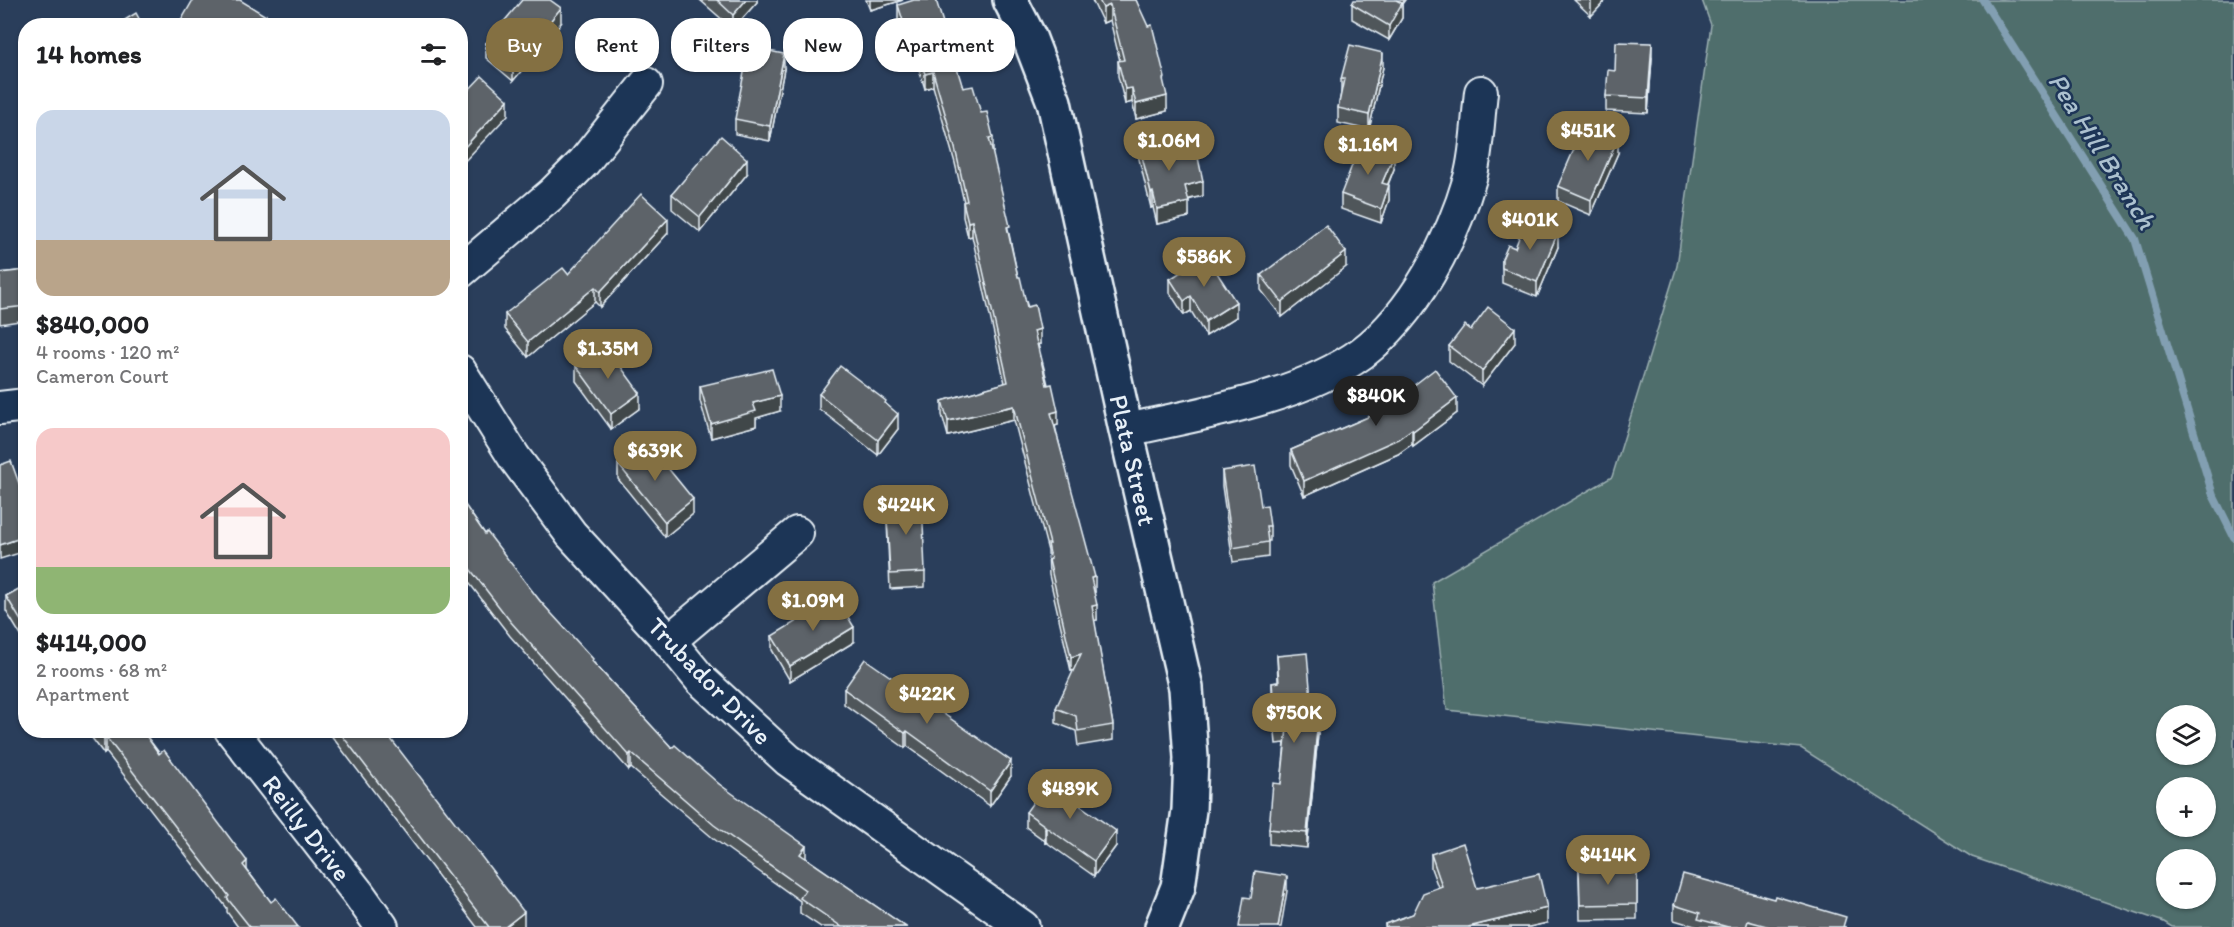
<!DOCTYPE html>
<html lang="en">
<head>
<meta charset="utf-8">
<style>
  body { margin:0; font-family:Itim,sans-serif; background:#f6f6f6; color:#202124; height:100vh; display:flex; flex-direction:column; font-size:22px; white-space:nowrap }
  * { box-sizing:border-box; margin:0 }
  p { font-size:20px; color:#757577 }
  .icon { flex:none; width:33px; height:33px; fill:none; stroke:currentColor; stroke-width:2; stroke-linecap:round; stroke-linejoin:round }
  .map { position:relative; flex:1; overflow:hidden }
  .sheet { position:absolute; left:18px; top:18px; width:450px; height:720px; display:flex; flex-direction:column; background:#fff; border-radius:24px; box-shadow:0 2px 4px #0004 }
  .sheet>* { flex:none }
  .guide { position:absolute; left:486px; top:18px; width:570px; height:54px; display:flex; gap:12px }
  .fabs { position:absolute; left:2156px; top:705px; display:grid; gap:12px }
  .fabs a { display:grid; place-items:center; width:60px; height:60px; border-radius:50%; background:#fff; box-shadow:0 2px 4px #0004; font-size:30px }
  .price { position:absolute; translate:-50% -51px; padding:0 14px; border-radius:21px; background:#847042; color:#fff; font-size:20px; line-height:39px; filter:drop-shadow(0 2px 3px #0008) }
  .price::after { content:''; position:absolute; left:50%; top:36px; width:18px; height:14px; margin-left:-9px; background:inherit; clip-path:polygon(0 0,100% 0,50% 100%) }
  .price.active { background:#222; color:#fff }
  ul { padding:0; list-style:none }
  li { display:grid; align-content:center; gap:12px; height:318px; padding:0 18px }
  li span { display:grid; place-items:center; height:186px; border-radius:18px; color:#555 }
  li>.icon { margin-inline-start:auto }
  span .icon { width:108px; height:108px; fill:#fffc; stroke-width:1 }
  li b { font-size:26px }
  h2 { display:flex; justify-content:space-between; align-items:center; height:72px; padding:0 18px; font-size:26px }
  .chip { padding:0 21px; border-radius:24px; background:#fff; box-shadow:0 2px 4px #0004; font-size:21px; line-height:54px }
  .chip.active { background:#847042; color:#fff }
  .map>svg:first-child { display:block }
  .green { fill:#506e6c; stroke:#9cb0b2; stroke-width:1.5; fill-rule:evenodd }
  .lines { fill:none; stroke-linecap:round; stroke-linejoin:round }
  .stream { stroke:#829fb2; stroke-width:8 }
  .minor-casing { stroke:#e8f1f8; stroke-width:36 }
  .tertiary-casing { stroke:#e8f1f8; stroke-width:38 }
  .minor { stroke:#1d3557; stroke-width:32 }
  .tertiary { stroke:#1d3557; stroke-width:33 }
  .wall { fill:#50565a; stroke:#e8f1f8; stroke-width:1.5 }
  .shaded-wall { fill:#41464a; stroke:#e8f1f8; stroke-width:1.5 }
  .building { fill:#5d6469; stroke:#e8f1f8; stroke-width:1.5 }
  .labels { text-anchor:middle; stroke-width:5; stroke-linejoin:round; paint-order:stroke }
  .street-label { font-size:26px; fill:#e8f1f8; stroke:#1d3557 }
  .water-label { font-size:27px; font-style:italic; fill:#acc1cf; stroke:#1d3557 }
</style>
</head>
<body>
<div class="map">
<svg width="2234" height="927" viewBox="0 0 2234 927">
  <rect width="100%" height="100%" fill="#2a3e5b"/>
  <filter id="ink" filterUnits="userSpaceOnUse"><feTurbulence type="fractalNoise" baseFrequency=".0167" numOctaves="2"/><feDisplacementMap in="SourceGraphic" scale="12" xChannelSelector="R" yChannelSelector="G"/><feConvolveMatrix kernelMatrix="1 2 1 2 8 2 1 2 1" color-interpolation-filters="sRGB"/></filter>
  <g filter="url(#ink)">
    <path class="green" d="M1702 0H2234V927H2172L2164 922 1972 857 1801 748 1447 710 1432 582 1612 477 1677 266 1711 25ZM2166 716H2205V754H2166ZM2166 788H2205V826H2166ZM2166 860H2205V898H2166Z"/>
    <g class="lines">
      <polyline class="stream" points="1983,0 2135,239 2213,495 2234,537"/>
      <g class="minor-casing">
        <g id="minor">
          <polyline points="460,272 552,194 584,162 646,84"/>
          <polyline points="460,371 514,457 571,534 669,641 701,680 788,760 1023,927"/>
          <polyline points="0,408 26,405"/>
          <path d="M1126 430C1200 414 1300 398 1362 353 1415 313 1452 240 1470 178 1477 153 1478 118 1481 92"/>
          <polyline points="669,641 797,533"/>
          <polyline points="231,730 358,893 382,927"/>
        </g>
      </g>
      <g class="tertiary-casing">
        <polyline id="tertiary" points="1010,0 1029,37 1054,102 1126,430 1186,688 1191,758 1189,810 1178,887 1162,927"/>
      </g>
      <use href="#minor" class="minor"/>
      <use href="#tertiary" class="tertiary"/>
    </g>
    <g class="wall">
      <polygon points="700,0 757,0 757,2 733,29"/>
      <polygon points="866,0 903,0 870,10"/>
      <polygon points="1092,0 1136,0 1165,90 1167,111 1136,119 1132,102 1125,104 1118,76 1118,61 1120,61 1110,20 1103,23"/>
      <polygon points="1574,0 1606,0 1591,16"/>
      <polygon points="1352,4 1402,4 1402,18 1389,40 1352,19"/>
      <polygon points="898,5 963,88 993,152 992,152 1018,277 1040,344 1038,344 1058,425 1055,426 1095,592 1094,592 1097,620 1094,620 1113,725 1113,740 1078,746 1076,731 1056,723 1056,708 1074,671 1071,671 1049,575 1048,551 1014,420 948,436 942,415 942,401 1005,383 972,236 968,237 963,217 963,202 964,202 955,163 933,86 925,89 914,53 909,54 898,20"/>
      <polygon points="561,23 513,81 486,58 486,43"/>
      <polygon points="1652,58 1648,113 1606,111 1606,96 1615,71"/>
      <polygon points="1383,67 1369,130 1338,123 1338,108 1341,93 1341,79"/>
      <polygon points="784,69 770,141 735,134 735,119"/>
      <polygon points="1139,144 1178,152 1183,156 1203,196 1188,200 1189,217 1157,224 1153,207 1151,208 1139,159"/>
      <polygon points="1618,153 1591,215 1558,201 1558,186"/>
      <polygon points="1394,169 1388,185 1389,200 1381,223 1341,209 1341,194"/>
      <polygon points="747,174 700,232 672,209 672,194"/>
      <polygon points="668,233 600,307 595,302 528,357 505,329 505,314 568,274"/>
      <polygon points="1558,247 1537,297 1502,283 1502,259 1515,248"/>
      <polygon points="1346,267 1282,317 1261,290 1261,275"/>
      <polygon points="26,270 26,320 0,324 0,273"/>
      <polygon points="1170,279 1236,317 1206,336 1191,311 1184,315 1170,293"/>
      <polygon points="1471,330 1515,343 1482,386 1449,361 1449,346"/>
      <polygon points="576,366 640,408 611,429 576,381"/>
      <polygon points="700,386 780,411 756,418 756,426 711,438 700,401"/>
      <polygon points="1413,386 1457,413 1413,446 1412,444 1398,454 1304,496 1291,465 1291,450 1389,408 1389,399"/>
      <polygon points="819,394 886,404 898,429 878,455 819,409"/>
      <polygon points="618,464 693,514 665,537 618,479"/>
      <polygon points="1222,471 1270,526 1270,541 1268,541 1268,557 1233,562 1222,486"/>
      <polygon points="460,498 485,534 540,601 593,662 672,748 719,784 806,858 906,927 821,927 800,913 800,901 714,839 631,768 629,770 510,636 460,571"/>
      <polygon points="886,499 925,572 925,587 890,589"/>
      <polygon points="26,585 26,644 6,611 6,596"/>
      <polygon points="772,636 854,642 790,681 772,650"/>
      <polygon points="1277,656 1312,710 1319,724 1307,848 1269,844 1269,829 1281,784 1285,743 1276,744 1272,698 1272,683 1278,682"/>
      <polygon points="844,689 1011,776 990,806 907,746 905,748 844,704"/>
      <polygon points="86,730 142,730 271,902 298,927 238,927 227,912 227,908 106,752 104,754"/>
      <polygon points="327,730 384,730 524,927 477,927"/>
      <polygon points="1069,798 1116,846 1094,876 1046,842 1045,844 1045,841 1026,827 1026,812"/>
      <polygon points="1431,854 1477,888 1547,923 1529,927 1385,927 1385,924 1413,914 1438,887 1431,868"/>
      <polygon points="1637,868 1637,919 1580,920 1579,869"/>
      <polygon points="1674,905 1846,927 1698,927 1674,920"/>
    </g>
    <g class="shaded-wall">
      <polygon points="746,0 757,0 757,2 733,29 733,15"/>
      <polygon points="870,0 903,0 870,10"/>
      <polygon points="1396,0 1405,0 1402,4 1402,18 1389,40 1389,26"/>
      <polygon points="1592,0 1606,0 1591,16 1591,1"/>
      <polygon points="1110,5 1110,20 1103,23 1103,8"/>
      <polygon points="561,8 561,23 513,81 513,66"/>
      <polygon points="266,16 266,26 260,26"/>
      <polygon points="914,38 914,53 909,54 909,40"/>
      <polygon points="1652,43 1652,58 1648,113 1648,98"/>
      <polygon points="1383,53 1383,67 1369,130 1369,115"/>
      <polygon points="784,54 784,69 770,141 770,126"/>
      <polygon points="933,72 933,86 925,89 925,74"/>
      <polygon points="1132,88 1132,102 1125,104 1125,89"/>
      <polygon points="1167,96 1167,111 1136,119 1136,104"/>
      <polygon points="508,100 508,115 460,166 460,152"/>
      <polygon points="993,137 993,152 989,153 989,138"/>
      <polygon points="1618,138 1618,153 1591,215 1591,200"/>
      <polygon points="1394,155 1394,169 1382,198 1382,183"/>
      <polygon points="747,159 747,174 700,232 700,217"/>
      <polygon points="1203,181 1203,196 1185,200 1185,186"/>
      <polygon points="1389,185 1389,200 1381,223 1381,209"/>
      <polygon points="1153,192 1153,207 1151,208 1151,193"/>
      <polygon points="1189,202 1189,217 1157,224 1157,209"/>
      <polygon points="668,219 668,233 600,307 600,292"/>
      <polygon points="972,221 972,236 968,237 968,222"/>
      <polygon points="1558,232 1558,247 1537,297 1537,282"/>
      <polygon points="1346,252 1346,267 1282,317 1282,302"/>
      <polygon points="595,287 595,302 528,357 528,342"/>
      <polygon points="1191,296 1191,311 1184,315 1184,301"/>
      <polygon points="1236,302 1236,317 1206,336 1206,321"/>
      <polygon points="1515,328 1515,343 1482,386 1482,371"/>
      <polygon points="1040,329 1040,344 1034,345 1034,331"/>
      <polygon points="640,393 640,408 611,429 611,414"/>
      <polygon points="780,396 780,411 756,418 756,426 711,438 711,424 753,403"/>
      <polygon points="1457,398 1457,413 1413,446 1413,431"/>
      <polygon points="1014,406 1014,420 948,436 948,421"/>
      <polygon points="1058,411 1058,425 1051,427 1051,413"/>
      <polygon points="898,414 898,429 878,455 878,440"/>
      <polygon points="1412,429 1412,444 1398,454 1304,496 1304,481"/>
      <polygon points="693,499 693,514 665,537 665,522"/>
      <polygon points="26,507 26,522 20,524 20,509"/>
      <polygon points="26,536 26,551 0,559 0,545"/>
      <polygon points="1095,577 1095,592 1091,592 1091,578"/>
      <polygon points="1097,605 1097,620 1092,621 1092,606"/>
      <polygon points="854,627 854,642 790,681 790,666"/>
      <polygon points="1081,654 1081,668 1071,671 1071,657"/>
      <polygon points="1319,709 1319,724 1307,848 1307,833"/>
      <polygon points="907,731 907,746 905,748 905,733"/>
      <polygon points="106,737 106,752 104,754 104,739"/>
      <polygon points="631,753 631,768 629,770 629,755"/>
      <polygon points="1011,761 1011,776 990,806 990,791"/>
      <polygon points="1046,827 1046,842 1045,844 1045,829"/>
      <polygon points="1116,831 1116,846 1094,876 1094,861"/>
      <polygon points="806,846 806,861 800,854"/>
      <polygon points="247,861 247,876 243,865"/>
      <polygon points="1287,876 1287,891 1281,927 1278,927"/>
      <polygon points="1547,908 1547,923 1529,927 1468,927"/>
      <polygon points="524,912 524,927 505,927"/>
    </g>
    <g class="building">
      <polygon points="193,0 240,0 266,16 260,26 178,26"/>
      <polygon points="522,0 550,0 561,8 513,66 486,43"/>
      <polygon points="717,0 746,0 733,15"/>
      <polygon points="914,0 936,0 963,88 973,86 981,113 987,112 993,137 989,138 1010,226 1007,227 1018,277 1020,277 1027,307 1035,305 1040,329 1034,331 1047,385 1052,384 1058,411 1051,413 1095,577 1091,578 1097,605 1092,606 1113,725 1078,731 1076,716 1056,708 1081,654 1071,657 1049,560 1051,559 1048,544 1050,544 1014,406 948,421 942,401 1008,382 972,221 968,222 963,202 967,201 955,148 933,72 925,74 914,38 909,40 898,5"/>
      <polygon points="1099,0 1136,0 1148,26 1152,25 1165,78 1163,79 1167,96 1136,104 1132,88 1125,89 1118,61 1124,60 1110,5 1103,8"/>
      <polygon points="1354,0 1396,0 1402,3 1389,26 1352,4"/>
      <polygon points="136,13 143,26 115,26"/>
      <polygon points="1616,42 1652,43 1648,98 1606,96 1608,70 1615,71"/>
      <polygon points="1350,45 1383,53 1369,115 1338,108 1344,79 1341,79"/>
      <polygon points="749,47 784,54 770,126 735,119"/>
      <polygon points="482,76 508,100 460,152 460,99"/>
      <polygon points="1585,124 1618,138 1591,200 1558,186"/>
      <polygon points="721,136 747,159 700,217 672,194"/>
      <polygon points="1174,136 1178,152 1181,151 1183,156 1197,153 1203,181 1185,186 1189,202 1157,209 1153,192 1151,193 1139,144"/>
      <polygon points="1361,142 1394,155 1382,183 1389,185 1381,209 1341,194"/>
      <polygon points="641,194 668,219 600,292 595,287 528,342 505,314 563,268 568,274"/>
      <polygon points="1526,219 1558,232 1537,282 1502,268 1502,259 1508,245 1515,248"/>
      <polygon points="1326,225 1346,252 1282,302 1261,275"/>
      <polygon points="1206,256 1236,302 1206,321 1191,296 1184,301 1170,279"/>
      <polygon points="26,270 26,306 0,309 0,273"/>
      <polygon points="1488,307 1515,328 1482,371 1449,346 1465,325 1471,330"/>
      <polygon points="605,345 640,393 611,414 576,366"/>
      <polygon points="840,366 886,401 885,403 898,414 878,440 819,394"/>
      <polygon points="772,369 780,396 753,403 756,411 711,424 700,386"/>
      <polygon points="1435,369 1457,398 1413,431 1412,429 1398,439 1304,481 1291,450 1394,406 1389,399 1410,382 1413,386"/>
      <polygon points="646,441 693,499 665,522 618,464"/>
      <polygon points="11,461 26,503 26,507 20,509 26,527 26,536 0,545 0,465"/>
      <polygon points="1255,466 1261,506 1267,505 1270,526 1266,526 1268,542 1233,548 1222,471"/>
      <polygon points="460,498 485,534 487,532 540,601 593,659 592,661 672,748 675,745 719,784 806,846 800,854 906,927 842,927 800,898 805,890 714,825 631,753 629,755 510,621 460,556"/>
      <polygon points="922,498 925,572 890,574 886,499"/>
      <polygon points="26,585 26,629 6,596"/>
      <polygon points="836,597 854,627 790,666 772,636"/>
      <polygon points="1307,653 1312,710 1319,709 1307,833 1269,829 1273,783 1281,784 1287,728 1276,729 1272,683 1279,682 1277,656"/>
      <polygon points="865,659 1011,761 990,791 907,731 905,733 844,689"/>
      <polygon points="97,730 142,730 159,754 164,750 247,861 243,865 271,902 276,898 298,927 250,927 227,898 229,896 106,737 104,739"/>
      <polygon points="338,730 384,730 524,912 505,927 489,927"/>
      <polygon points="1044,774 1069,792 1067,796 1116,831 1094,861 1046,827 1045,829 1045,826 1026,812 1044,787"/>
      <polygon points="1463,843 1477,888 1539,874 1547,908 1468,927 1386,927 1385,924 1413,914 1423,893 1442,886 1431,854"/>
      <polygon points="1637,868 1637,904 1580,905 1579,869"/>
      <polygon points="1255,871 1287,876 1278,927 1239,927 1244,897 1251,898"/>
      <polygon points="1683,874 1774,899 1775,896 1846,917 1843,927 1770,927 1748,921 1746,927 1728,927 1698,919 1700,913 1674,905"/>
    </g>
  </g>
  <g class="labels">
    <g class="street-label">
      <text transform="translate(1133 460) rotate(77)" y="9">Plata Street</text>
      <text transform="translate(710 681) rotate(46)" y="9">Trubador Drive</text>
      <text transform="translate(307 828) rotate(52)" y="9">Reilly Drive</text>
    </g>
    <g class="water-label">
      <text transform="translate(2102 151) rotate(58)" y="9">Pea Hill Branch</text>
    </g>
  </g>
</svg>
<div class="fabs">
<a><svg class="icon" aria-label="layers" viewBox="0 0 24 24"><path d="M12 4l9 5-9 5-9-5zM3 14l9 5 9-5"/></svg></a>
<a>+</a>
<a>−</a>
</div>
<b class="price" style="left:1588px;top:162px">$451K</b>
<b class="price" style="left:1169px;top:172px">$1.06M</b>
<b class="price" style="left:1368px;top:176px">$1.16M</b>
<b class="price" style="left:1530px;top:251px">$401K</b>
<b class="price" style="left:1204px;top:288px">$586K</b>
<b class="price" style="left:608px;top:380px">$1.35M</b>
<b class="price active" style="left:1376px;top:427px">$840K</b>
<b class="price" style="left:655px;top:482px">$639K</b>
<b class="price" style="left:906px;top:536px">$424K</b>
<b class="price" style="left:813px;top:632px">$1.09M</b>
<b class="price" style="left:927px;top:725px">$422K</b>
<b class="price" style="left:1294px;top:744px">$750K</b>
<b class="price" style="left:1070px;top:820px">$489K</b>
<b class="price" style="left:1608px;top:886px">$414K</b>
<div class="guide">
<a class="chip active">Buy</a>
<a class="chip">Rent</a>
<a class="chip">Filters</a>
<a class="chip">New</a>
<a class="chip">Apartment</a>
</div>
<section class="sheet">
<h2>14 homes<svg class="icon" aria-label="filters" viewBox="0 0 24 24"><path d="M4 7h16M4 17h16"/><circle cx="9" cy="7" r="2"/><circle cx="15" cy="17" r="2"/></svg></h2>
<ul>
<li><span style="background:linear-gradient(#c9d6e8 70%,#b9a48a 0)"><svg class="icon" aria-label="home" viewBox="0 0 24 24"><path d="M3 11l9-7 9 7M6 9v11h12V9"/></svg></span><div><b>$840,000</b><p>4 rooms · 120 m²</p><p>Cameron Court</p></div></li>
<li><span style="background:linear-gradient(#f6c9c9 75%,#8fb573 0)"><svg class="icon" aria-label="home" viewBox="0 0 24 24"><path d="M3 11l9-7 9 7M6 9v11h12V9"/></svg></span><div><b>$414,000</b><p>2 rooms · 68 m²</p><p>Apartment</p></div></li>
</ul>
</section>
</div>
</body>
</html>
